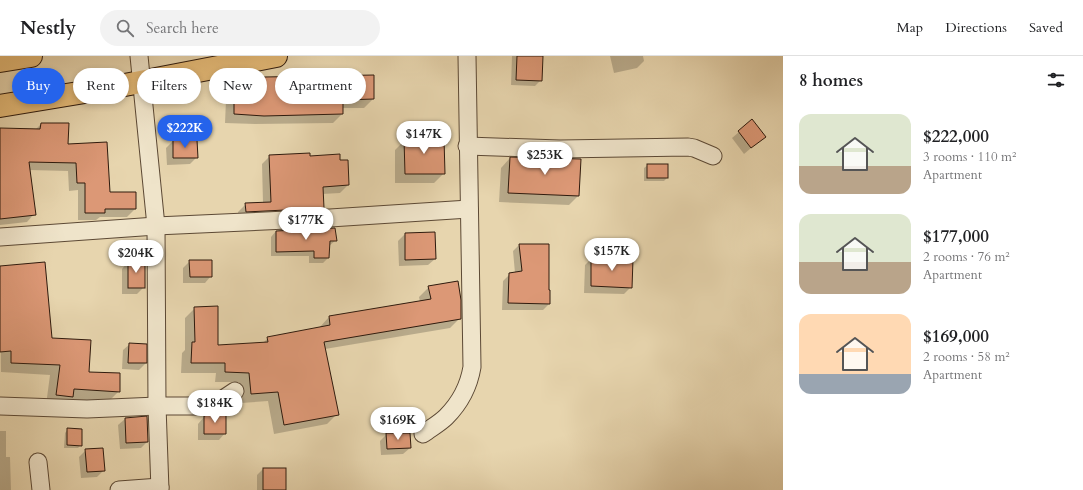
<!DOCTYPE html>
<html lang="en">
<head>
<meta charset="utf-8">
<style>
  body { margin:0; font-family:Cardo,serif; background:#f2f2f2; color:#202124; height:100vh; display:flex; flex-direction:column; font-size:15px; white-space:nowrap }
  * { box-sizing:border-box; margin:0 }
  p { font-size:13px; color:#757577 }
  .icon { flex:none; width:22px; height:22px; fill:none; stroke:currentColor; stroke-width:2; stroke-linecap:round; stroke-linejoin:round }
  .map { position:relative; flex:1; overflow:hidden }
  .panel { display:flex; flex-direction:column; background:#fff; width:300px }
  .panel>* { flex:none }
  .guide { position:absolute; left:12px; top:12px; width:380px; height:36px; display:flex; gap:8px }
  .price { position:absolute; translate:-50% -34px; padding:0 9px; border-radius:14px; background:#fff; color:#222; font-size:13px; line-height:26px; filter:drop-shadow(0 1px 2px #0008) }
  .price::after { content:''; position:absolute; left:50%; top:24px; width:12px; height:9px; margin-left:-6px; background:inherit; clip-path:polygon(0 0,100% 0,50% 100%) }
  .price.active { background:#2563eb; color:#fff }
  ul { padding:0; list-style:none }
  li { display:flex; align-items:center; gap:12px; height:100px; padding:0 16px }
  li span { display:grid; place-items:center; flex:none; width:112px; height:80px; border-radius:12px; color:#555 }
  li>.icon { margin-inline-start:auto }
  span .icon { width:48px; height:48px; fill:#fffc; stroke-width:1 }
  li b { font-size:17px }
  h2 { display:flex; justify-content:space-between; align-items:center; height:48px; padding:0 16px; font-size:17px }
  .chip { padding:0 14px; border-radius:18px; background:#fff; box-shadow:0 2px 6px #0003; font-size:14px; line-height:36px }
  .chip.active { background:#2563eb; color:#fff }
  header { display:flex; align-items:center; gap:24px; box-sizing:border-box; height:56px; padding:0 20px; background:#fff; border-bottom:1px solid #e0e0e0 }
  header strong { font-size:19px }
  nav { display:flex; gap:22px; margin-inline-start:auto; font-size:14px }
  .search { width:280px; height:36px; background:#f2f2f2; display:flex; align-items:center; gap:10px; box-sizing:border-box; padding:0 14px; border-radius:22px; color:#757577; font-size:15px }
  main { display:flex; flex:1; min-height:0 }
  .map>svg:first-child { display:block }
  .shadow { fill:#0003 }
  .building { fill:#dc9876; stroke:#2e1a0d }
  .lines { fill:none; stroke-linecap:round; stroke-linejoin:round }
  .street-casing { stroke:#5c4935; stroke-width:19 }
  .primary-casing { stroke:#2e1a0d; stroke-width:24 }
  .street { stroke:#efe4ca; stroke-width:17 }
  .primary { stroke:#e4ba77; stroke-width:22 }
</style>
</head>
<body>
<header>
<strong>Nestly</strong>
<div class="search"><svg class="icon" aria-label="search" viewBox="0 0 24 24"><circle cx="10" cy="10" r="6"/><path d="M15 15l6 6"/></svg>Search here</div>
<nav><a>Map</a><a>Directions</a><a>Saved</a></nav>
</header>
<main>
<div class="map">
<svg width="783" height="434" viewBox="0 0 783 434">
  <rect width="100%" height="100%" fill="#e7d5ae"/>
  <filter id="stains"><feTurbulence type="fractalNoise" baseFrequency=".005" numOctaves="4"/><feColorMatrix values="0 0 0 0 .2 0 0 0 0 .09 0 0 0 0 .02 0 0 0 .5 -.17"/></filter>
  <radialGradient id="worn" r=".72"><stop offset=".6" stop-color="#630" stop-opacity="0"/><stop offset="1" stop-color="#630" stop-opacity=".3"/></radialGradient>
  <g class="shadow">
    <polygon points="512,0 542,0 541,24 535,30 511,29"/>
    <polygon points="610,0 643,0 644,5 637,12 614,17"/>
    <polygon points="264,22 373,43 364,52 342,52 342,58 333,67 255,68 225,67 226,44 235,35 255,35 255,31"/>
    <polygon points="752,65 764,81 744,98 732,82"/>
    <polygon points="41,68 67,89 109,137 135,153 127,161 100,161 96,164 78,164 78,134 69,135 68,115 29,114 34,158 27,166 0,169 0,75 35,74"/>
    <polygon points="417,75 429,84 444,117 434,127 395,127 395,94 405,84 408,84"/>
    <polygon points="173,85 196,85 197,101 190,108 167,109 166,92"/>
    <polygon points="270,100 339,105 348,129 340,137 322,138 323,152 315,160 238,163 238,156 246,148 263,147 262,108"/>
    <polygon points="510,102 578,140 569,149 499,146 501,112"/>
    <polygon points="648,109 667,122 664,125 644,125 644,112"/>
    <polygon points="276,175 336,184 329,190 328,202 323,207 309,207 309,200 271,200 271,181"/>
    <polygon points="434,177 435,203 428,209 399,210 398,185 405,178"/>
    <polygon points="519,189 548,235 549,248 543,254 502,254 503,225 510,218 515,217 513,195"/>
    <polygon points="592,202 631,231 624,238 584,237 585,209"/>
    <polygon points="190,205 211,220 205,227 183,227 183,212"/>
    <polygon points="128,206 144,231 137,238 122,238 122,213"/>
    <polygon points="0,211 51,283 88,316 119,335 108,346 69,343 62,351 46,349 50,319 1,316"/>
    <polygon points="429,231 460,262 450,272 325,293 337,358 327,368 274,378 268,345 241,347 239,326 215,326 216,317 181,317 182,297 185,294 185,262 195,252 217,290 262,288 268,282 319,272 329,261 420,246 419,241"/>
    <polygon points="130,288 146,307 139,314 122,313 123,294"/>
    <polygon points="204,361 225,377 219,384 198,384 198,368"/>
    <polygon points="125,363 147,386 141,392 120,393 118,369"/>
    <polygon points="68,373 81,389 78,392 64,392 65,377"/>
    <polygon points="0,375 6,375 6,401 10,401 11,434 0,434"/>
    <polygon points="387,378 410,392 403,398 381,399 380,385"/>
    <polygon points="86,394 104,414 97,421 81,422 79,401"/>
    <polygon points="263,413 285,434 257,434 257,419"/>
  </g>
  <g class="building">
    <polygon points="517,0 543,0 542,25 516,24"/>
    <polygon points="374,19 374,43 343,44 343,58 264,60 234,58 234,34 264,34 264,21"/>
    <polygon points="752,63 766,81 751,92 738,75"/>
    <polygon points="41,67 69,67 68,88 107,86 110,136 136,136 136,153 105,153 105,157 85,157 85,127 77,127 76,107 29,106 36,159 0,163 0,72 40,73"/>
    <polygon points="416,74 430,74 430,83 444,83 445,118 405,118 404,83 416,83"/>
    <polygon points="173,84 197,84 198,102 173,102"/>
    <polygon points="310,97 310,100 340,98 340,104 348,104 349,129 323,131 324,152 246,156 245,147 271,146 269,99"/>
    <polygon points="510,101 581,103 579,140 508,137"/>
    <rect x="647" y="108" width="21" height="14"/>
    <polygon points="335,172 337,185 330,185 329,202 314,202 314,195 276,196 276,175"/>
    <polygon points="435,176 436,203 405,204 405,177"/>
    <polygon points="519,188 549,188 549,234 550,234 550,248 508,247 509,217 522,215"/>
    <polygon points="591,201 633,203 632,232 591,230"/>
    <polygon points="189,204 212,204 212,221 190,221"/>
    <rect x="128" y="205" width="17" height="27"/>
    <polygon points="45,206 52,282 91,284 89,316 120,317 120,336 74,333 73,341 56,339 60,309 11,307 11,295 0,296 0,210"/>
    <polygon points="458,225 461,244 461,263 324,286 339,359 284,369 278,336 251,338 249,317 225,316 225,307 191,307 192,286 195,286 194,251 218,250 218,289 268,286 267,281 330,269 329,260 431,243 428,230"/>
    <polygon points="129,287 147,288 147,307 128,307"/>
    <polygon points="223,355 226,355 226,378 204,378 204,360"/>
    <polygon points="147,360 148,386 126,387 125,362"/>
    <polygon points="67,372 82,373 82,390 67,389"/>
    <polygon points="386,377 410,377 411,392 387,393"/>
    <polygon points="103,392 105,415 87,416 85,393"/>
    <rect x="263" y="412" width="23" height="22"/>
  </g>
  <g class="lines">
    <g class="street-casing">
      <g id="street">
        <polyline points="139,0 156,170 157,350 160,434"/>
        <polyline points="467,90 560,93 688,91 694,92 713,100"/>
        <polyline points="0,181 156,170 330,162 469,153"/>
        <polyline points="0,350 87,353 157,350 205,350 217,347 235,335"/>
        <path d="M423 378C431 372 440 367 446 361 460 347 469 329 472 311L467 0"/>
        <polyline points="38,406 41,434"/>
        <polyline points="119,434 160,431"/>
      </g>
    </g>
    <g class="primary-casing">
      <g id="primary">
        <polyline points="0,5 31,0"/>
        <polyline points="0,50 109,32 276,0"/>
      </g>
    </g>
    <use href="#street" class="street"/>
    <use href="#primary" class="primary"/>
  </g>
  <rect width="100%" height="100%" filter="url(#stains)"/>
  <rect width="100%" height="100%" fill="url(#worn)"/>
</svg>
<b class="price active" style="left:185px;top:93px">$222K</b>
<b class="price" style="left:424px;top:99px">$147K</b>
<b class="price" style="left:545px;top:120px">$253K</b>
<b class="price" style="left:306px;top:185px">$177K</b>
<b class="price" style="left:612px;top:216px">$157K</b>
<b class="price" style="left:136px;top:218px">$204K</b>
<b class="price" style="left:215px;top:368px">$184K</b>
<b class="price" style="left:398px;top:385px">$169K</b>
<div class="guide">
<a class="chip active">Buy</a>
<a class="chip">Rent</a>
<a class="chip">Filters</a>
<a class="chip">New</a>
<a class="chip">Apartment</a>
</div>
</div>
<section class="panel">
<h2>8 homes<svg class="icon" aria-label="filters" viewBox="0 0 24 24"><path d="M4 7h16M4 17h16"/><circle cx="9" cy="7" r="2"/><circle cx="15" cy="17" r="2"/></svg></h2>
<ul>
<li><span style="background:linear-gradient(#dfe7d0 65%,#b9a48a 0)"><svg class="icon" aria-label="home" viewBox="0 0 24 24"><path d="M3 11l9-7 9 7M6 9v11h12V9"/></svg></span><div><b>$222,000</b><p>3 rooms · 110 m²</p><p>Apartment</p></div></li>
<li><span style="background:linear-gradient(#dfe7d0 60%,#b9a48a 0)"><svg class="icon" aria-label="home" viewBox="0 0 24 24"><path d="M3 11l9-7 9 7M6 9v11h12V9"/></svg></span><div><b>$177,000</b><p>2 rooms · 76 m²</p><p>Apartment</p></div></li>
<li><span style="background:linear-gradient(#ffd9b3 75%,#9aa5b1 0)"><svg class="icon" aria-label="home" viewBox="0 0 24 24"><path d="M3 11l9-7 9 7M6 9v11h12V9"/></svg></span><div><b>$169,000</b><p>2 rooms · 58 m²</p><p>Apartment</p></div></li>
</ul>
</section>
</main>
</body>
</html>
